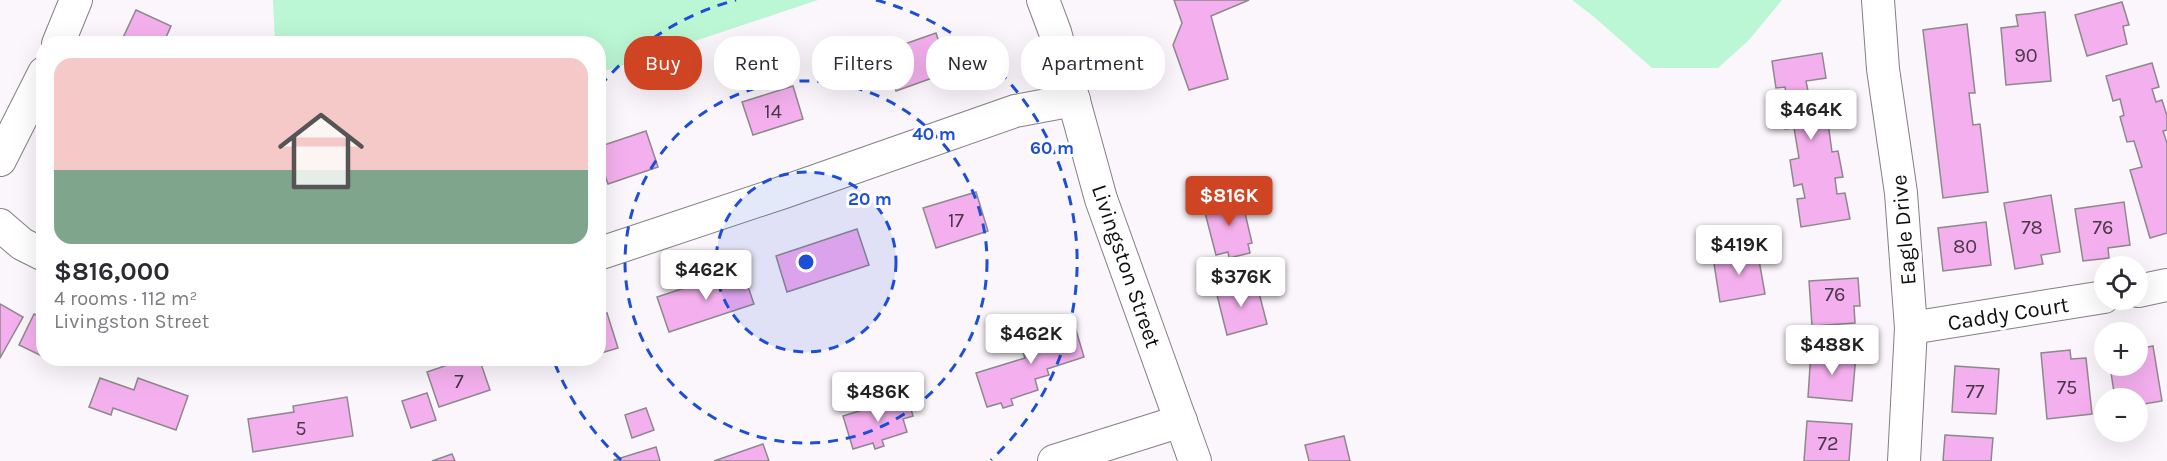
<!DOCTYPE html>
<html lang="en">
<head>
<meta charset="utf-8">
<style>
  body { margin:0; font-family:Karla,sans-serif; background:#f7f7f7; color:#2b2b33; height:100vh; display:flex; flex-direction:column; font-size:22px; white-space:nowrap }
  * { box-sizing:border-box; margin:0 }
  p { font-size:20px; color:#7c7c81 }
  .icon { flex:none; width:33px; height:33px; fill:none; stroke:currentColor; stroke-width:2; stroke-linecap:round; stroke-linejoin:round }
  .map { position:relative; flex:1; overflow:hidden }
  .sheet { position:absolute; left:36px; top:36px; width:570px; height:330px; display:flex; flex-direction:column; background:#fff; border-radius:24px; box-shadow:0 6px 24px #0002 }
  .sheet>* { flex:none }
  .top-card { position:absolute; left:624px; top:36px; width:570px; height:54px; display:flex; gap:12px }
  .buttons { position:absolute; left:2094px; top:256px; display:grid; gap:12px }
  .buttons a { display:grid; place-items:center; width:54px; height:54px; border-radius:50%; background:#fff; box-shadow:0 6px 24px #0002; font-size:30px }
  .price { position:absolute; translate:-50% -51px; padding:0 14px; border-radius:6px; background:#fff; color:#222; font-size:20px; line-height:39px; filter:drop-shadow(0 2px 3px #0008) }
  .price::after { content:''; position:absolute; left:50%; top:36px; width:18px; height:14px; margin-left:-9px; background:inherit; clip-path:polygon(0 0,100% 0,50% 100%) }
  .price.current { background:#cf4523; color:#fff }
  ul { padding:0; list-style:none }
  li { display:grid; align-content:center; gap:12px; height:318px; padding:0 18px }
  li span { display:grid; place-items:center; height:186px; border-radius:18px; color:#555 }
  li>.icon { margin-inline-start:auto }
  span .icon { width:108px; height:108px; fill:#fffc; stroke-width:1 }
  li b { font-size:26px }
  .chip { padding:0 21px; border-radius:24px; background:#fff; box-shadow:0 6px 24px #0002; font-size:21px; line-height:54px }
  .chip.current { background:#cf4523; color:#fff }
  .map>svg:first-child { display:block }
  .green { fill:#bbf7d4 }
  .building { fill:#f4b0ee; stroke:#8d888c; stroke-width:1.5 }
  .lines { fill:none; stroke-linecap:round; stroke-linejoin:round }
  .minor-casing { stroke:#847f83; stroke-width:34 }
  .minor { stroke:#fff; stroke-width:32 }
  .ring { fill:none; stroke:#1d4ed8; stroke-width:3; stroke-dasharray:10 8 }
  .labels { text-anchor:middle; stroke-width:6; stroke-linejoin:round; paint-order:stroke }
  .number-label { font-size:20px; fill:#493748 }
  .street-label { font-size:22px; fill:#100f10; stroke:#fff }
  .centre { fill:#1d4ed8; stroke:#fff; stroke-width:3 }
  .ring-label { font-size:18px; text-anchor:middle; font-weight:bold; fill:#1d4ed8; stroke:#fff; stroke-width:6; stroke-linejoin:round; paint-order:stroke }
</style>
</head>
<body>
<div class="map">
<svg width="2167" height="461" viewBox="0 0 2167 461">
  <rect width="100%" height="100%" fill="#fbf6fb"/>
  <g class="green">
    <polygon points="273,0 818,0 599,73 598,44 275,43"/>
    <polygon points="1572,0 1782,0 1749,40 1718,68 1652,68 1593,16"/>
  </g>
  <g class="building">
    <polygon points="1174,0 1249,0 1211,16 1228,79 1189,90 1173,45 1182,23"/>
    <polygon points="2122,2 2129,25 2123,26 2127,44 2087,56 2075,15"/>
    <polygon points="136,10 171,26 163,44 120,44"/>
    <polygon points="2045,12 2051,81 2006,85 2001,28 2018,26 2016,15"/>
    <polygon points="1967,24 1975,93 1969,93 1973,125 1980,124 1988,192 1943,198 1923,30"/>
    <polygon points="936,33 949,72 896,91 882,52"/>
    <polygon points="1822,53 1826,78 1806,81 1809,96 1828,93 1832,123 1828,123 1832,152 1838,151 1843,177 1835,178 1837,194 1845,193 1850,219 1801,227 1797,199 1805,198 1802,184 1794,186 1790,160 1799,158 1794,128 1785,129 1781,102 1787,101 1785,87 1776,88 1772,61"/>
    <polygon points="665,55 669,71 649,77 644,62"/>
    <polygon points="2152,63 2159,87 2152,89 2156,102 2162,100 2167,116 2167,130 2163,131 2167,143 2167,233 2150,238 2130,170 2142,167 2134,141 2127,142 2120,117 2124,115 2120,99 2113,101 2106,76"/>
    <polygon points="793,86 803,119 753,135 742,102"/>
    <polygon points="646,131 658,167 608,184 598,156 598,147"/>
    <polygon points="976,192 988,231 936,248 923,208"/>
    <polygon points="2051,195 2060,252 2041,255 2043,264 2015,269 2004,203"/>
    <polygon points="1241,196 1252,243 1248,244 1250,253 1229,258 1228,252 1216,255 1203,205"/>
    <polygon points="2124,202 2130,245 2108,248 2109,258 2083,261 2075,209"/>
    <polygon points="1986,222 1991,265 1943,271 1938,228"/>
    <polygon points="857,229 869,265 787,292 776,256"/>
    <polygon points="1757,249 1765,294 1720,302 1713,257"/>
    <polygon points="742,269 754,304 669,332 657,297"/>
    <polygon points="1858,278 1860,306 1854,306 1855,323 1812,326 1809,281"/>
    <polygon points="1256,281 1267,324 1227,335 1216,291"/>
    <polygon points="0,304 23,317 0,358"/>
    <polygon points="607,313 618,348 598,354 598,316"/>
    <polygon points="34,314 44,319 44,357 19,345"/>
    <polygon points="1073,320 1084,357 1047,369 1049,375 1035,379 1038,390 1011,399 1013,405 1003,408 1001,403 987,407 976,373 1025,358 1022,349 1038,344 1035,333"/>
    <polygon points="2153,346 2162,401 2138,405 2138,399 2115,399 2110,366 2138,366 2138,349"/>
    <polygon points="2070,350 2071,359 2086,358 2092,414 2047,419 2041,353"/>
    <polygon points="1811,351 1856,355 1852,401 1808,397"/>
    <polygon points="468,358 479,358 490,390 439,407 427,372"/>
    <polygon points="1955,366 1999,369 1996,414 1952,412"/>
    <polygon points="100,378 134,390 138,378 188,396 176,430 113,408 111,415 89,407"/>
    <polygon points="427,393 436,420 411,428 402,401"/>
    <polygon points="907,396 913,416 903,419 907,432 882,440 884,446 875,449 873,443 853,449 843,416"/>
    <polygon points="347,397 353,436 253,452 248,419 294,412 293,406"/>
    <polygon points="646,408 654,430 632,438 625,415"/>
    <polygon points="1807,421 1852,424 1849,461 1804,461"/>
    <polygon points="1945,435 1993,438 1991,461 1943,461"/>
    <polygon points="1344,436 1350,461 1309,461 1305,445"/>
    <polygon points="763,444 769,461 714,461"/>
    <polygon points="656,447 660,461 614,461 614,460"/>
    <polygon points="452,454 455,461 432,461"/>
  </g>
  <g class="lines">
    <g class="minor-casing">
      <g id="minor">
        <polyline points="1043,0 1055,32 1101,199 1195,461"/>
        <polyline points="1878,0 1883,69 1901,193 1911,328 1904,461"/>
        <polyline points="58,44 76,0"/>
        <polyline points="0,160 44,73"/>
        <polyline points="0,225 22,244 44,255"/>
        <polyline points="598,254 784,192 1015,111 1074,100"/>
        <polyline points="2138,291 2167,285"/>
        <polyline points="1911,328 2104,297"/>
        <polyline points="1054,461 1181,421"/>
      </g>
    </g>
    <use href="#minor" class="minor"/>
  </g>
  <circle cx="806" cy="262" r="90" fill="#1d4ed8" fill-opacity=".12"/>
  <g class="ring">
    <circle cx="806" cy="262" r="90"/>
    <circle cx="806" cy="262" r="181"/>
    <path d="M621 460A271 271 0 0 1 553 359M600 86A271 271 0 0 1 736 0M876 0A271 271 0 0 1 991 460"/>
  </g>
  <g class="labels">
    <g class="number-label">
      <text x="2026" y="62">90</text>
      <text x="773" y="118">14</text>
      <text x="956" y="227">17</text>
      <text x="2032" y="234">78</text>
      <text x="2103" y="234">76</text>
      <text x="1965" y="253">80</text>
      <text x="1835" y="301">76</text>
      <text x="459" y="388">7</text>
      <text x="2067" y="394">75</text>
      <text x="1975" y="398">77</text>
      <text x="301" y="435">5</text>
      <text x="1828" y="450">72</text>
    </g>
    <g class="street-label">
      <text transform="translate(1903 230) rotate(-95)" y="8">Eagle Drive</text>
      <text transform="translate(1127 266) rotate(71)" y="8">Livingston Street</text>
      <text transform="translate(2008 313) rotate(-9)" y="8">Caddy Court</text>
    </g>
  </g>
  <circle cx="806" cy="262" r="9" class="centre"/>
  <g class="ring-label">
    <text x="934" y="140">40 m</text>
    <text x="1052" y="154">60 m</text>
    <text x="870" y="205">20 m</text>
  </g>
</svg>
<div class="buttons">
<a><svg class="icon" aria-label="locate" viewBox="0 0 24 24"><circle cx="12" cy="12" r="6"/><path d="M12 2v4M12 18v4M2 12h4M18 12h4"/></svg></a>
<a>+</a>
<a>−</a>
</div>
<b class="price" style="left:1811px;top:141px">$464K</b>
<b class="price current" style="left:1229px;top:227px">$816K</b>
<b class="price" style="left:1739px;top:276px">$419K</b>
<b class="price" style="left:706px;top:301px">$462K</b>
<b class="price" style="left:1241px;top:308px">$376K</b>
<b class="price" style="left:1031px;top:365px">$462K</b>
<b class="price" style="left:1832px;top:376px">$488K</b>
<b class="price" style="left:878px;top:423px">$486K</b>
<div class="top-card">
<a class="chip current">Buy</a>
<a class="chip">Rent</a>
<a class="chip">Filters</a>
<a class="chip">New</a>
<a class="chip">Apartment</a>
</div>
<section class="sheet">
<ul>
<li><span style="background:linear-gradient(#f6c9c9 60%,#7fa58c 0)"><svg class="icon" aria-label="home" viewBox="0 0 24 24"><path d="M3 11l9-7 9 7M6 9v11h12V9"/></svg></span><div><b>$816,000</b><p>4 rooms · 112 m²</p><p>Livingston Street</p></div></li>
</ul>
</section>
</div>
</body>
</html>
